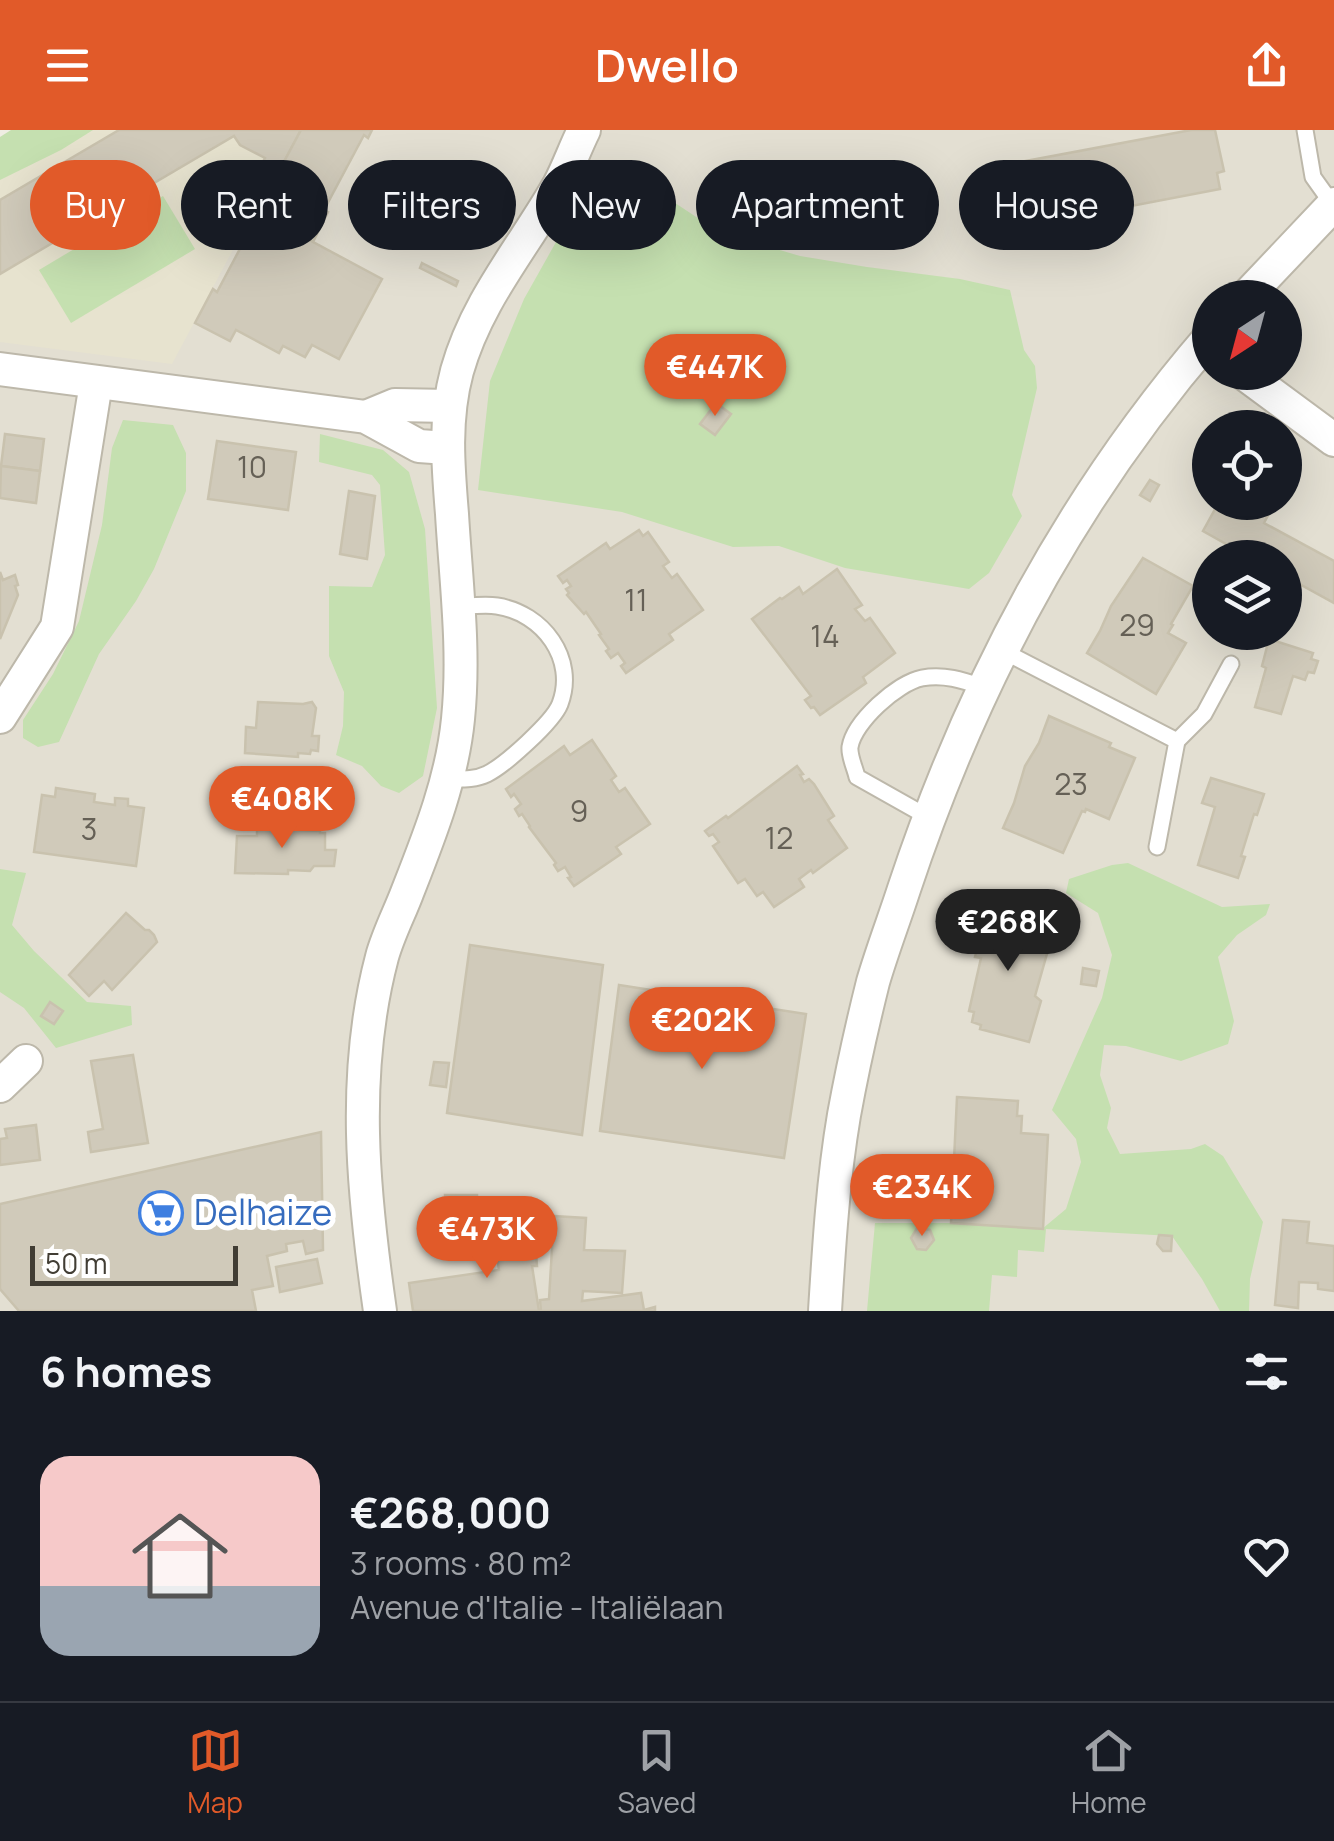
<!DOCTYPE html>
<html lang="en">
<head>
<meta charset="utf-8">
<style>
  body { margin:0; font-family:Manrope,sans-serif; background:#20242c; color:#f1f3f6; height:100vh; display:flex; flex-direction:column; font-size:38px; white-space:nowrap }
  * { box-sizing:border-box; margin:0 }
  p { font-size:32px; color:#9ea1a6 }
  .icon { flex:none; width:55px; height:55px; fill:none; stroke:currentColor; stroke-width:2; stroke-linecap:round; stroke-linejoin:round }
  .map { position:relative; height:1181px; overflow:hidden }
  .sheet { display:flex; flex-direction:column; background:#171b24; flex:1 }
  .sheet>* { flex:none }
  .top-card { position:absolute; left:30px; top:30px; width:1275px; height:90px; display:flex; gap:20px }
  .needle { width:65px; rotate:216deg }
  .buttons { position:absolute; left:1192px; top:150px; display:grid; gap:20px }
  .buttons a { display:grid; place-items:center; width:110px; height:110px; border-radius:50%; background:#171b24; box-shadow:0 10px 40px #0002; font-size:50px }
  .scale { position:absolute; left:30px; bottom:25px; width:208px; box-sizing:border-box; padding-left:10px; border:5px solid #413d34; border-top:0; font-size:28px; line-height:35px; white-space:nowrap; color:#413d34; -webkit-text-stroke:8px #fff; paint-order:stroke }
  .price { position:absolute; translate:-50% -85px; padding:0 22px; border-radius:35px; background:#e15a29; color:#fff; font-size:32px; line-height:65px; filter:drop-shadow(0 2px 5px #0008) }
  .price::after { content:''; position:absolute; left:50%; top:60px; width:30px; height:22px; margin-left:-15px; background:inherit; clip-path:polygon(0 0,100% 0,50% 100%) }
  .price.on { background:#222; color:#fff }
  ul { padding:0; list-style:none }
  li { display:flex; align-items:center; gap:30px; height:250px; padding:0 40px }
  li span { display:grid; place-items:center; flex:none; width:280px; height:200px; border-radius:30px; color:#555 }
  li>.icon { margin-inline-start:auto }
  span .icon { width:120px; height:120px; fill:#fffc; stroke-width:1 }
  li b { font-size:42px }
  h2 { display:flex; justify-content:space-between; align-items:center; height:120px; padding:0 40px; font-size:42px }
  .pill { padding:0 35px; border-radius:45px; background:#171b24; box-shadow:0 10px 40px #0002; font-size:35px; line-height:90px }
  .pill.on { background:#e15a29; color:#fff }
  header { display:flex; justify-content:space-between; align-items:center; height:130px; padding:0 40px; background:#e15a29; color:#fff; font-size:45px; font-weight:600 }
  .dock { display:flex; justify-content:space-around; align-items:center; height:140px; border-top:2px solid #363941; background:#171b24; font-size:28px; color:#9ea1a6 }
  .dock a { display:grid; justify-items:center; gap:5px }
  .dock .on { color:#e15a29 }
  .map>svg:first-child { display:block }
  .residential { fill:#e3dfd2; fill-rule:evenodd }
  .education { fill:#e7e3cf }
  .green { fill:#c5e0b0 }
  .building { fill:#d0caba; stroke:#c9c2ae; stroke-width:2.5 }
  .lines { fill:none; stroke-linecap:round; stroke-linejoin:round }
  .lane-casing { stroke:#bdb8aa; stroke-width:19 }
  .street-casing { stroke:#bdb8aa; stroke-width:36 }
  .lane { stroke:#fff; stroke-width:15 }
  .street { stroke:#fff; stroke-width:32 }
  .labels { text-anchor:middle; stroke-width:10; stroke-linejoin:round; paint-order:stroke }
  .number-label { font-size:30px; fill:#656056 }
  .shop-label { font-size:35px; fill:#366cbe; stroke:#fff; text-anchor:start }
</style>
</head>
<body>
<header><svg class="icon" aria-label="menu" viewBox="0 0 24 24"><path d="M4 6h16M4 12h16M4 18h16"/></svg>Dwello<svg class="icon" aria-label="share" viewBox="0 0 24 24"><path d="M12 15V3M7 8l5-5 5 5M5 13v7h14v-7"/></svg></header>
<div class="map">
<svg width="1334" height="1181" viewBox="0 0 1334 1181">
  <rect width="100%" height="100%" fill="#efede3"/>
  <path class="residential" d="M73 0H1334V1181H0V46ZM1210 168H1285V242H1210ZM1210 298H1285V372H1210ZM1210 428H1285V502H1210Z"/>
  <polygon class="education" points="84,0 301,0 257,82 253,82 172,234 0,212 0,48"/>
  <g class="green">
    <polygon points="11,0 93,0 61,20 0,50 0,7"/>
    <polygon points="613,32 719,102 800,126 867,137 960,149 1010,160 1024,220 1035,236 1037,258 1012,365 1022,386 989,443 969,459 845,438 779,416 733,417 622,382 478,360 490,251 524,169 556,112"/>
    <polygon points="163,66 195,119 71,193 39,140"/>
    <polygon points="123,290 173,295 186,323 186,361 154,439 136,471 99,524 59,612 38,617 23,608 23,590 53,544 79,491 102,395 112,318"/>
    <polygon points="320,304 383,320 409,342 425,399 437,578 423,646 399,663 381,656 362,636 336,625 343,596 344,562 329,526 329,456 372,457 385,425 380,355 372,345 319,332"/>
    <polygon points="1128,733 1222,777 1270,774 1266,785 1237,805 1218,827 1234,891 1228,914 1181,931 1126,916 1104,915 1100,945 1111,978 1107,998 1120,1024 1191,1019 1205,1014 1223,1026 1263,1092 1250,1149 1249,1181 1220,1181 1202,1149 1172,1106 1046,1099 1044,1122 1018,1120 1017,1147 992,1145 989,1181 867,1181 875,1093 951,1093 1042,1099 1066,1079 1081,1032 1076,1009 1052,980 1102,868 1112,825 1098,783 1066,763 1069,749 1112,735"/>
    <polygon points="0,739 26,743 12,795 34,821 87,872 131,876 132,895 56,918 24,878 0,862"/>
  </g>
  <g class="building">
    <polygon points="119,0 301,0 261,75 244,66 265,28 240,15 234,6 120,73 111,58 99,65 108,80 0,144 0,70"/>
    <polygon points="301,0 372,0 368,8 364,5 324,80 328,82 313,112 257,82"/>
    <polygon points="1191,0 1215,0 1224,41 1217,43 1220,59 990,103 978,40"/>
    <polygon points="259,83 382,149 339,229 312,215 305,227 283,216 279,223 236,200 230,211 195,193 213,159 217,162"/>
    <polygon points="422,133 458,151 456,156 420,138"/>
    <polygon points="716,273 731,284 715,305 700,294"/>
    <polygon points="5,304 44,309 40,341 1,336"/>
    <polygon points="217,311 296,322 288,380 208,369"/>
    <polygon points="1,336 40,341 36,373 0,368"/>
    <polygon points="1150,350 1159,355 1150,371 1140,365"/>
    <polygon points="349,361 375,366 367,429 340,424"/>
    <polygon points="1219,372 1275,372 1264,393 1334,431 1334,473 1285,446 1285,428 1251,428 1203,401"/>
    <polygon points="639,400 643,406 648,402 669,432 663,436 672,448 677,444 703,480 669,504 673,510 626,543 621,536 625,533 618,523 611,528 606,521 609,519 599,505 601,504 586,482 584,484 567,465 569,463 566,459 571,456 567,450 563,453 558,446 606,413 610,419"/>
    <polygon points="1143,428 1193,456 1171,494 1173,495 1168,503 1186,513 1156,564 1087,523 1100,501 1111,476"/>
    <polygon points="837,439 862,475 855,479 865,491 870,488 895,523 863,547 866,553 820,585 814,577 811,578 805,570 811,566 752,489 780,468 782,469 799,457 803,464"/>
    <polygon points="0,442 3,450 15,445 18,455 15,456 18,465 0,509"/>
    <polygon points="1269,509 1313,523 1311,529 1318,531 1314,543 1308,542 1305,550 1293,546 1281,584 1255,577 1266,538 1262,536"/>
    <polygon points="258,572 303,574 312,572 316,578 312,606 319,606 318,621 311,620 310,624 298,623 298,627 245,623 246,597 256,598"/>
    <polygon points="1049,586 1111,613 1109,617 1135,628 1109,689 1086,679 1085,682 1082,681 1063,723 1003,698 1014,673 1025,636 1039,613"/>
    <polygon points="592,610 616,646 611,650 619,662 625,658 650,694 616,717 621,724 574,756 568,748 571,747 565,737 558,741 554,735 556,733 529,697 530,696 522,684 519,686 515,679 521,674 514,664 511,667 506,659 564,616 570,625"/>
    <polygon points="797,636 803,644 800,645 804,652 809,649 814,654 834,686 828,690 847,718 813,743 811,740 799,749 804,757 774,777 763,762 757,766 745,749 738,753 713,716 719,712 713,704 709,706 705,701 726,686 728,688"/>
    <polygon points="1211,648 1264,664 1257,685 1254,684 1241,726 1245,727 1238,748 1198,735 1215,677 1202,673"/>
    <polygon points="56,658 95,664 94,672 115,675 115,668 128,669 128,676 144,678 136,736 34,722 42,665 55,667"/>
    <polygon points="293,694 300,694 300,700 320,701 320,703 325,703 325,720 336,720 334,736 314,736 310,741 288,740 288,744 235,743 237,706 257,706 257,696 293,697"/>
    <polygon points="988,775 1028,786 1024,798 1052,806 1035,866 1041,871 1029,912 980,899 981,895 972,892 974,882 969,881 981,828 975,827 979,812 977,812"/>
    <polygon points="126,783 145,800 149,800 154,805 157,812 112,860 104,851 89,866 69,845"/>
    <polygon points="470,815 603,835 582,1005 447,983"/>
    <polygon points="1083,838 1099,841 1096,856 1081,854"/>
    <polygon points="619,855 806,884 784,1028 600,1001"/>
    <polygon points="50,872 63,881 54,894 41,886"/>
    <polygon points="133,925 148,1013 91,1022 88,1002 103,999 91,931"/>
    <polygon points="434,932 449,933 446,957 430,955"/>
    <polygon points="957,967 1018,971 1017,986 1022,986 1021,1003 1048,1005 1043,1099 951,1093"/>
    <polygon points="36,995 40,1030 0,1035 0,1009 7,1008 5,999"/>
    <polygon points="321,1002 323,1120 306,1124 303,1111 286,1114 287,1121 267,1126 273,1156 252,1160 256,1181 19,1181 0,1159 0,1074"/>
    <rect x="445" y="1065" width="32" height="13"/>
    <polygon points="466,1085 468,1112 440,1115 437,1088"/>
    <polygon points="554,1086 586,1088 584,1120 625,1121 622,1163 583,1161 582,1171 641,1163 644,1180 655,1177 655,1181 541,1181 540,1170 549,1169"/>
    <polygon points="1283,1090 1309,1092 1307,1113 1334,1116 1334,1161 1318,1159 1318,1153 1299,1152 1298,1178 1275,1175"/>
    <polygon points="534,1097 537,1136 532,1136 539,1181 413,1181 409,1153 499,1140 494,1102"/>
    <polygon points="917,1098 930,1100 934,1110 926,1120 917,1119 911,1108"/>
    <polygon points="1159,1105 1172,1106 1171,1121 1163,1121 1157,1114"/>
    <polygon points="317,1129 322,1153 280,1162 276,1137"/>
  </g>
  <g class="lines">
    <g class="lane-casing">
      <g id="lane">
        <polyline points="1305,0 1313,47 1333,75"/>
        <polyline points="1001,520 1177,611 1157,717"/>
        <polyline points="1177,611 1204,584 1231,534"/>
        <path d="M448 649C461 649 475 650 487 644 505 635 553 592 560 574 577 529 543 483 497 476 485 474 470 476 458 477"/>
        <path d="M928 687 857 647C855 638 849 626 850 617 854 592 897 553 922 548 944 544 962 550 983 557"/>
      </g>
    </g>
    <g class="street-casing">
      <g id="street">
        <polyline points="1245,168 1334,74"/>
        <polyline points="0,239 366,287 419,316 447,318"/>
        <polyline points="1242,242 1334,310"/>
        <polyline points="366,287 395,275 450,276"/>
        <polyline points="0,587 57,497 96,253"/>
        <polyline points="0,956 26,931"/>
        <path d="M380 1181C363 1063 351 944 382 827 388 805 399 784 407 763 429 707 452 650 458 589 465 521 456 452 452 384 448 336 444 289 457 241 477 170 523 118 559 55 568 38 575 18 584 0"/>
        <path d="M825 1181C829 1116 833 1050 844 985 852 941 862 896 873 852 882 821 894 790 904 759 971 557 1071 368 1210 207"/>
      </g>
    </g>
    <use href="#lane" class="lane"/>
    <use href="#street" class="street"/>
  </g>
  <defs>
    <g id="supermarket-ring" transform="scale(2.25)"><circle r="9.5" fill="#fff" stroke="#3f7fe0" stroke-width="1.5"/><path d="M-6-5.5h2.5l.6 2H6L4.5 2H-2.5L-4.4-4H-6ZM-1.5 3.2a1.3 1.3 0 1 0 .1 0ZM3 3.2a1.3 1.3 0 1 0 .1 0Z" fill="#3f7fe0"/></g>
  </defs>
  <g fill-rule="evenodd">
    <use href="#supermarket-ring" x="161" y="1083"/>
  </g>
  <g class="labels">
    <g class="number-label">
      <text x="252" y="348">10</text>
      <text x="636" y="481">11</text>
      <text x="1137" y="506">29</text>
      <text x="825" y="517">14</text>
      <text x="1071" y="665">23</text>
      <text x="579" y="692">9</text>
      <text x="89" y="710">3</text>
      <text x="779" y="719">12</text>
    </g>
    <g class="shop-label">
      <text x="194" y="1095">Delhaize</text>
    </g>
  </g>
</svg>
<div class="buttons">
<a><svg class="needle" viewBox="-14 -14 28 28"><path d="M0-13l5 13h-10z" fill="#e53935"/><path d="M0 13l5-13h-10z" fill="#9ea1a6"/></svg></a>
<a><svg class="icon" aria-label="locate" viewBox="0 0 24 24"><circle cx="12" cy="12" r="6"/><path d="M12 2v4M12 18v4M2 12h4M18 12h4"/></svg></a>
<a><svg class="icon" aria-label="layers" viewBox="0 0 24 24"><path d="M12 4l9 5-9 5-9-5zM3 14l9 5 9-5"/></svg></a>
</div>
<div class="scale">50 m</div>
<b class="price" style="left:715px;top:289px">€447K</b>
<b class="price" style="left:282px;top:721px">€408K</b>
<b class="price on" style="left:1008px;top:844px">€268K</b>
<b class="price" style="left:702px;top:942px">€202K</b>
<b class="price" style="left:922px;top:1109px">€234K</b>
<b class="price" style="left:487px;top:1151px">€473K</b>
<div class="top-card">
<a class="pill on">Buy</a>
<a class="pill">Rent</a>
<a class="pill">Filters</a>
<a class="pill">New</a>
<a class="pill">Apartment</a>
<a class="pill">House</a>
</div>
</div>
<section class="sheet">
<h2>6 homes<svg class="icon" aria-label="filters" viewBox="0 0 24 24"><path d="M4 7h16M4 17h16"/><circle cx="9" cy="7" r="2"/><circle cx="15" cy="17" r="2"/></svg></h2>
<ul>
<li><span style="background:linear-gradient(#f6c9c9 65%,#9aa5b1 0)"><svg class="icon" aria-label="home" viewBox="0 0 24 24"><path d="M3 11l9-7 9 7M6 9v11h12V9"/></svg></span><div><b>€268,000</b><p>3 rooms · 80 m²</p><p>Avenue d'Italie - Italiëlaan</p></div><svg class="icon" aria-label="heart" viewBox="0 0 24 24"><path d="M12 20l-8-8c-3-5 5-10 8-4 3-6 11-1 8 4z"/></svg></li>
</ul>
</section>
<nav class="dock">
<a class="on"><svg class="icon" aria-label="map" viewBox="0 0 24 24"><path d="M3 6l6-2 6 2 6-2v14l-6 2-6-2-6 2zM9 4v14M15 6v14"/></svg>Map</a>
<a><svg class="icon" aria-label="saved" viewBox="0 0 24 24"><path d="M7 4h10v16l-5-4-5 4z"/></svg>Saved</a>
<a><svg class="icon" aria-label="home" viewBox="0 0 24 24"><path d="M3 11l9-7 9 7M6 9v11h12V9"/></svg>Home</a>
</nav>
</body>
</html>
